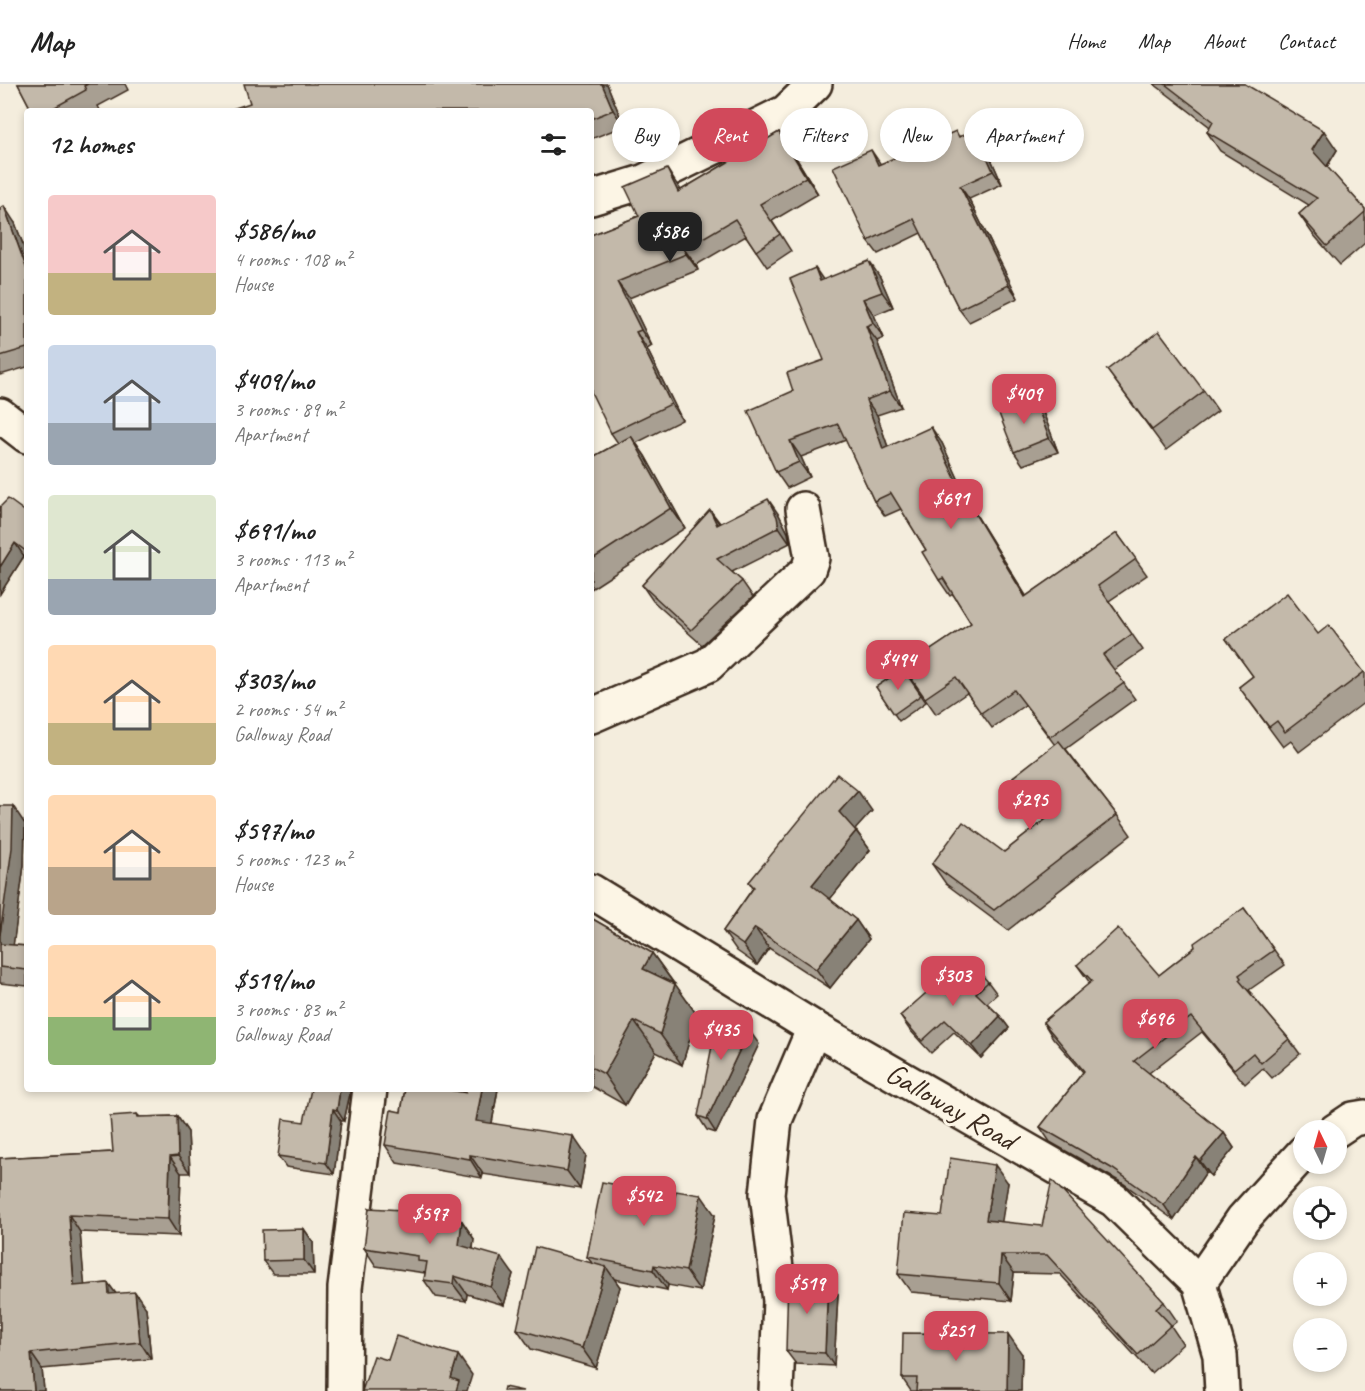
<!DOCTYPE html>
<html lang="en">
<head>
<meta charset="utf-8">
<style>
  body { margin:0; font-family:Caveat,sans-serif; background:#f6f6f6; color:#222; height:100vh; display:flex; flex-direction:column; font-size:22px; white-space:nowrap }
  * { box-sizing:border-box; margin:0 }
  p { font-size:20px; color:#767676 }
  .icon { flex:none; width:33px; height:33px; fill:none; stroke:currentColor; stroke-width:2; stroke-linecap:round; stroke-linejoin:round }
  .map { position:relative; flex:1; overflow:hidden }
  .drawer { position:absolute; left:24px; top:24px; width:570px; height:984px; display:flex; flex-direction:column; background:#fff; border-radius:6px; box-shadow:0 3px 9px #0003 }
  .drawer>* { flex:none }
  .hud { position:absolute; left:612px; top:24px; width:570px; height:54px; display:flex; gap:12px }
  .needle { width:39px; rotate:355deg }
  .fabs { position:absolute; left:1293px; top:1036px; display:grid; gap:12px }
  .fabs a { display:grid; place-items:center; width:54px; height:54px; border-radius:50%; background:#fff; box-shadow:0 3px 9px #0003; font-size:30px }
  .price { position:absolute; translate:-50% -51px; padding:0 14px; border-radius:12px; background:#d1495b; color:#fff; font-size:20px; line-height:39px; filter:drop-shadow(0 2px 3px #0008) }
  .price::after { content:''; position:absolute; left:50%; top:36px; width:18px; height:14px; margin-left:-9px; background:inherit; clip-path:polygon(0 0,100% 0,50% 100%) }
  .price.current { background:#222; color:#fff }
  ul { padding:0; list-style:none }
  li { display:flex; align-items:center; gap:18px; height:150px; padding:0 24px }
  li span { display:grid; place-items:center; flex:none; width:168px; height:120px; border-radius:6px; color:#555 }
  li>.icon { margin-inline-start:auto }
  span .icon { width:72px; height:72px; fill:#fffc; stroke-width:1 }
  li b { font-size:26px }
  h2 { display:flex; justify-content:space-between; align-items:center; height:72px; padding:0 24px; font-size:26px }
  .tag { padding:0 21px; border-radius:27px; background:#fff; box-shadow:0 3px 9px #0003; font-size:21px; line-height:54px }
  .tag.current { background:#d1495b; color:#fff }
  header { display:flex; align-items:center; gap:36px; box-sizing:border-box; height:84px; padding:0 30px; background:#fff; border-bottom:2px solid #e0e0e0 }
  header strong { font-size:28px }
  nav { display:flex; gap:33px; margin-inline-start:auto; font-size:21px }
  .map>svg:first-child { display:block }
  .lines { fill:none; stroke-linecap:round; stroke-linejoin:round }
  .minor-casing { stroke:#3b2a1e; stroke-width:38 }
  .minor { stroke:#fcf5e5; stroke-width:33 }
  .wall { fill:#a89f92; stroke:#3b2a1e; stroke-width:1.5 }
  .shaded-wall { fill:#888277; stroke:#3b2a1e; stroke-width:1.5 }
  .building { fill:#c3b9aa; stroke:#3b2a1e; stroke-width:1.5 }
  .labels { text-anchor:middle; stroke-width:6; stroke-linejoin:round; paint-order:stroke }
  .street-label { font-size:30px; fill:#3b2a1e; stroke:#fcf5e5 }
</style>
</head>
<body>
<header>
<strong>Map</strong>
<nav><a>Home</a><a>Map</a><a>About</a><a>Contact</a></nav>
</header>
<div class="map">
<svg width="1365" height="1307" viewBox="0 0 1365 1307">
  <rect width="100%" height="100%" fill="#f4eddd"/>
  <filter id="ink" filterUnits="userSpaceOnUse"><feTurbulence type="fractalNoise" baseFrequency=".0167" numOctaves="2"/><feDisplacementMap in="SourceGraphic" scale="12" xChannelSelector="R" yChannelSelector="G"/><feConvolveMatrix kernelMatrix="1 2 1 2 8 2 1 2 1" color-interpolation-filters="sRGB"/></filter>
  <g filter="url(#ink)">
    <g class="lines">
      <g class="minor-casing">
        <g id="minor">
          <polyline points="591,114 643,98 786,28 815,0"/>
          <polyline points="0,331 27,352"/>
          <polyline points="591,632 708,581 808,486 812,474 803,425"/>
          <polyline points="591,807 814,944 1114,1116 1199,1199 1220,1271 1222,1307"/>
          <polyline points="1335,1047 1353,1035 1365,1033"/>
          <polyline points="1199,1199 1243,1135 1304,1068"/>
          <polyline points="344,1307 345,1204 370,1005"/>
          <polyline points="776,1307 780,1217 767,1110 775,1036 814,944"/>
        </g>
      </g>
      <use href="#minor" class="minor"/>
    </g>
    <g class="wall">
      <polygon points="18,0 125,0 128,6 98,22 100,26 99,27 32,27"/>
      <polygon points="607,0 624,42 591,55 591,27"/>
      <polygon points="1154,0 1245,0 1337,66 1327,83 1365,125 1365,159 1340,181 1312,149 1299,130 1309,121 1220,67 1207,48 1210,43"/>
      <polygon points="779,48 790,64 818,110 772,137 791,167 767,183 746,152 696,181 698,186 629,214 652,262 647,265 682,336 636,359 645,372 685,444 591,505 591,374 618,359 611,349 591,151 639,132 678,102 681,106"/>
      <polygon points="960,52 984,59 1002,100 969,115 1018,214 969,238 959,225 921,149 878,170 868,157 880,80"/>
      <polygon points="0,124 15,139 27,171 27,283 0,291"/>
      <polygon points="880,193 893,223 874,231 884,254 877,257 901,323 877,331 888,363 942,359 970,421 1026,512 1117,449 1147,491 1109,517 1143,566 1114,586 1135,615 1066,665 1117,731 1131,751 1008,846 946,800 932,780 1004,768 1045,736 1013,693 1055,661 1025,621 992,644 967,609 936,630 904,584 971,539 953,510 950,512 939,496 926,466 901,425 885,432 874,417 846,356 801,373 810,393 787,404 776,388 793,307 824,276 823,196"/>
      <polygon points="1107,286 1204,307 1218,327 1166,366"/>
      <polygon points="1043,328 1058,368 1023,381 1014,368"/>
      <polygon points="0,423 27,429 27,474 24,472 0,510"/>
      <polygon points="710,426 720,439 779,431 788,449 790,459 732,488 742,497 753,513 702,561 653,517 642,501"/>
      <polygon points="1318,550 1365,589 1365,618 1299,668 1291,657 1283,663 1239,603 1253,592 1226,555"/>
      <polygon points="903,585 926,618 899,637 876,603"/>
      <polygon points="0,722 25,740 24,781 13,861 27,862 27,902 0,899"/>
      <polygon points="872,727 855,745 870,766 830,815 856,836 869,855 830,904 769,864 757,881 737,867 723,847 753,804 749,798"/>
      <polygon points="1244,824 1285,881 1249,906 1252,909 1251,910 1289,955 1300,970 1272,994 1263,984 1245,1000 1202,948 1149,989 1224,1049 1234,1064 1211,1092 1206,1088 1174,1136 1124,1100 1050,1058 1040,1043 1083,988 1053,954 1043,938 1090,899 1077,881 1159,891"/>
      <polygon points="591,834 652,869 697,931 682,981 656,968 625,1021 591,1002"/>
      <polygon points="988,898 997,910 987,919 1000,932 1009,944 981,974 954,948 931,969 909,945 900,932 934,903 931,899"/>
      <polygon points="759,960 716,1049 707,1046 698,1032"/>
      <polygon points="351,1005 344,1037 341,1037 334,1090 286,1083 278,1072 304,1038"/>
      <polygon points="405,1005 498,1005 492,1039 586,1071 580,1105 483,1090 482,1094 397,1079 385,1061 401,1028"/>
      <polygon points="137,1030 140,1033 177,1032 188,1048 190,1089 181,1089 179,1152 80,1148 84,1201 108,1199 116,1210 146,1224 151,1275 42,1285 44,1307 0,1307 0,1074 113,1068"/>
      <polygon points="1008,1099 1001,1138 1164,1218 1177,1237 1171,1242 1183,1260 1151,1289 1060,1190 1014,1189 1011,1217 911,1208 898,1190 942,1132"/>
      <polygon points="675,1112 715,1131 700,1207 668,1201 667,1206 614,1195 620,1203 596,1284 531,1265 517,1245 592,1179 587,1173"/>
      <polygon points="418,1127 421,1131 462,1137 474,1155 473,1165 513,1190 504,1221 467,1210 466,1217 436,1213 424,1196 425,1189 376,1182 364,1164"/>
      <polygon points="304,1145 313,1158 314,1190 273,1190 263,1177"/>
      <polygon points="828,1196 838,1210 834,1282 796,1280 786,1267"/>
      <polygon points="1022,1270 1021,1307 911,1307 902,1294"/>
    </g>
    <g class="shaded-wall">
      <polygon points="602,0 607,0 624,42 613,26"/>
      <polygon points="975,46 984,59 1002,100 993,87"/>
      <polygon points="1324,47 1337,66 1325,85 1312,66"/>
      <polygon points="779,48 790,64 818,110 806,93"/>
      <polygon points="871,66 880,79 887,94 878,81"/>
      <polygon points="667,85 678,102 689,125 678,108"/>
      <polygon points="960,102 969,115 1018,214 1009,201"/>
      <polygon points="4,122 15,139 27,171 27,186"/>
      <polygon points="684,165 696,181 698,186 686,170"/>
      <polygon points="869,177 880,193 893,223 882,208"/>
      <polygon points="815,184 826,200 820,197"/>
      <polygon points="617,198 629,214 652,262 641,246"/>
      <polygon points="863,215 874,231 884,254 873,239"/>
      <polygon points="866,242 877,257 901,323 890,307"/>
      <polygon points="636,248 647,265 682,336 671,320"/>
      <polygon points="1034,314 1043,328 1058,368 1049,354"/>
      <polygon points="866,316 877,331 894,381 883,365"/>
      <polygon points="931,343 942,359 970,421 1036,528 1025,513 960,405"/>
      <polygon points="631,352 645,372 685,444 671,424"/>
      <polygon points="790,357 801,373 810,393 799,378"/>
      <polygon points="768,415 779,431 788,449 790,459 779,443"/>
      <polygon points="710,426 721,442 717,441"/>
      <polygon points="15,459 24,472 0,510 0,483"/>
      <polygon points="858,707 872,727 853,748 839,728"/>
      <polygon points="13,722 25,740 24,781 11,878 0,862 0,851"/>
      <polygon points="856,747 870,766 826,820 812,801"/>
      <polygon points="856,836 869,855 830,904 816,885"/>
      <polygon points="755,844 769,864 757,881 743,861"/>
      <polygon points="652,869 674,900 643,885"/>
      <polygon points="675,900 697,931 682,981 660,950"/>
      <polygon points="1000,932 1009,944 981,974 972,962"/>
      <polygon points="634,937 656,968 625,1021 604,990"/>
      <polygon points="749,946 759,960 716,1049 707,1035"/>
      <polygon points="340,1005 351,1005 344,1037 337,1026"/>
      <polygon points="482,1005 498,1005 489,1055 476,1037"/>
      <polygon points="333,1025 341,1037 334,1090 326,1079"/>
      <polygon points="177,1032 188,1048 190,1089 178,1072"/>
      <polygon points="1224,1049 1234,1064 1211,1092 1200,1077"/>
      <polygon points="573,1052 586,1071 580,1105 567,1087"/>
      <polygon points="470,1071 483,1090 482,1094 470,1075"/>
      <polygon points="170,1073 181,1089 179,1152 168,1135"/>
      <polygon points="1196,1073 1206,1088 1174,1136 1164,1121"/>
      <polygon points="995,1081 1008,1099 999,1155 986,1136"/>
      <polygon points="701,1111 715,1131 700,1207 686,1187"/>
      <polygon points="69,1131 80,1148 86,1218 74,1202"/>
      <polygon points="462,1137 474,1155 471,1178 459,1161"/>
      <polygon points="304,1145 313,1158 314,1190 304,1176"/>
      <polygon points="1001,1171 1014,1189 1011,1217 999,1199"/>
      <polygon points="501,1173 513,1190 504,1221 491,1203"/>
      <polygon points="654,1181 668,1201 667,1206 653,1186"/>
      <polygon points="606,1183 620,1203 596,1284 582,1264"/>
      <polygon points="454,1192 467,1210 466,1217 453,1200"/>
      <polygon points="828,1196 838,1210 834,1282 825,1269"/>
      <polygon points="108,1199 120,1215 109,1210"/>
      <polygon points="135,1208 146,1224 151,1275 140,1258"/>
      <polygon points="1008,1250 1022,1270 1021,1307 1007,1307"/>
      <polygon points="31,1269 42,1285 44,1307 34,1307"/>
      <polygon points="458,1271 472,1291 467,1307 456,1307 451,1294"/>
    </g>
    <g class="building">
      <polygon points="18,0 88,0 84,2 86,6 48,27 32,27"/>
      <polygon points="244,0 602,0 613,26 591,35 591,27 226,27 250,19"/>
      <polygon points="1165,0 1245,0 1324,47 1312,66 1365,125 1365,128 1327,162 1299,130 1317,114 1207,48 1213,37"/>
      <polygon points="975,46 993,87 960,102 1009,201 959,225 914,135 868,157 833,83 871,66 878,81 956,47 959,53"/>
      <polygon points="779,48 806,93 760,120 780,150 756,167 735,135 684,165 686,170 617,198 641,246 636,248 671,320 611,349 591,308 591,151 639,132 625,103 667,85 678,108"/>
      <polygon points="4,122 27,186 27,264 0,272 0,124"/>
      <polygon points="869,177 882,208 863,215 873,239 866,242 890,307 866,316 883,365 931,343 960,405 1025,513 1117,449 1136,475 1098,502 1132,550 1103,571 1124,599 1050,653 1014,606 981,629 956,593 925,614 904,584 971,539 943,494 939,496 922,468 926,466 891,409 874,417 838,340 790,357 799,378 776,388 748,327 793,307 787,289 824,276 790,195 815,184 820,197"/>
      <polygon points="1159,247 1204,307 1152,346 1107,286"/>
      <polygon points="1034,314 1049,354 1014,368 998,327"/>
      <polygon points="631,352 671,424 591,476 591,374"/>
      <polygon points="8,415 27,429 27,468 15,459 0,483 0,423"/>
      <polygon points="768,415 777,433 779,443 717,475 742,497 691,546 642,501 710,426 717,441"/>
      <polygon points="1287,509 1318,550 1329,541 1364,588 1285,648 1277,637 1269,643 1239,603 1253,592 1226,555"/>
      <polygon points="903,585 921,611 894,630 876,603"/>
      <polygon points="1059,657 1117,731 994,826 932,780 963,738 1004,768 1046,735 1013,693"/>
      <polygon points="837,690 858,707 839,728 856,747 812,801 856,836 816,885 755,844 743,861 723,847 754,803 749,798"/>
      <polygon points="0,722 13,722 12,764 0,851"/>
      <polygon points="1244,824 1274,866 1239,891 1241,894 1239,896 1289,955 1261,979 1253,969 1234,985 1191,933 1134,977 1224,1049 1200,1077 1196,1073 1164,1121 1113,1085 1040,1043 1084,987 1043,938 1092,897 1077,881 1118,844 1159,891 1195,863 1194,859"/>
      <polygon points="591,834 652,869 643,885 675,900 660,950 634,937 604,990 591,983"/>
      <polygon points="0,860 27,862 27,886 0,883"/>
      <polygon points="972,879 988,898 976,909 1000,932 972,962 945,936 922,957 900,932 934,902 931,899"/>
      <polygon points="718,932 749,946 707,1035 698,1032"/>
      <polygon points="311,1005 340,1005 337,1026 333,1025 326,1079 278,1072 283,1035 304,1038"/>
      <polygon points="405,1005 443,1005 467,1009 459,1005 482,1005 476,1037 573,1052 567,1087 470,1071 470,1075 385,1061 391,1026 401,1028"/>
      <polygon points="137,1030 138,1033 177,1032 178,1072 170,1073 168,1135 69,1131 74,1202 108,1199 109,1210 135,1208 140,1258 31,1269 34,1307 0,1307 0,1074 113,1068 110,1032"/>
      <polygon points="950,1074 995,1081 986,1136 1042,1142 1052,1096 1164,1218 1156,1225 1171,1241 1138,1271 1047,1171 1001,1171 999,1199 898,1190 904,1129 942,1132"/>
      <polygon points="602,1098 675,1112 676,1107 701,1111 686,1187 654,1181 653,1186 587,1173"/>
      <polygon points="369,1124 418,1127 417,1131 462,1137 459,1161 501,1173 491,1203 454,1192 453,1200 424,1196 427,1178 418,1177 418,1172 364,1164"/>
      <polygon points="304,1145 304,1176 263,1177 262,1146"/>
      <polygon points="535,1163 606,1183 582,1264 517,1245"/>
      <polygon points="788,1194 828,1196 825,1269 786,1267"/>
      <polygon points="903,1249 1008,1250 1007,1307 916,1307 917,1294 902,1294"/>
      <polygon points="396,1252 458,1271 451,1294 459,1297 456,1307 362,1307 374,1272 388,1276"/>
      <polygon points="504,1303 523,1307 503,1307"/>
    </g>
  </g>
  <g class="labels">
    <g class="street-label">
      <text transform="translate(951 1022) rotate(30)" y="10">Galloway Road</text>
    </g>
  </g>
</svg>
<div class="fabs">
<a><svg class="needle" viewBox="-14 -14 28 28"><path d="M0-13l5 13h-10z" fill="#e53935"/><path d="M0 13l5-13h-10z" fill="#767676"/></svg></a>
<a><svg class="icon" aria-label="locate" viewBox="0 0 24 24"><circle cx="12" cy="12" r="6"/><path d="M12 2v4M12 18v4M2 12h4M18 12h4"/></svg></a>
<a>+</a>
<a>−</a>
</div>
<b class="price current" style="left:670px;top:179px">$586</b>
<b class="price" style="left:1024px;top:341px">$409</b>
<b class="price" style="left:951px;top:446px">$691</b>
<b class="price" style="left:898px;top:607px">$494</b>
<b class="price" style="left:1030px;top:747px">$295</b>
<b class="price" style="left:953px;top:923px">$303</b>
<b class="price" style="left:1155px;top:966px">$696</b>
<b class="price" style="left:721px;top:977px">$435</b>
<b class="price" style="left:644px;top:1143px">$542</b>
<b class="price" style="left:430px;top:1161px">$597</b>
<b class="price" style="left:807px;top:1231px">$519</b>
<b class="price" style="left:956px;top:1278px">$251</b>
<div class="hud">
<a class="tag">Buy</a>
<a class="tag current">Rent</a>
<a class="tag">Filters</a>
<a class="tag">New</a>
<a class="tag">Apartment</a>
</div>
<section class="drawer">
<h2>12 homes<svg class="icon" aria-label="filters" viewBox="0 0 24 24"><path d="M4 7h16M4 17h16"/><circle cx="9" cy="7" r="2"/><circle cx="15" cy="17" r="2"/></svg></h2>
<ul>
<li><span style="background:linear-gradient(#f6c9c9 65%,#c2b280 0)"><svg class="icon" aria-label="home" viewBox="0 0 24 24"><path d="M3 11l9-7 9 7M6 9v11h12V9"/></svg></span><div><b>$586/mo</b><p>4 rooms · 108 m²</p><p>House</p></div></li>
<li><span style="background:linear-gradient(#c9d6e8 65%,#9aa5b1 0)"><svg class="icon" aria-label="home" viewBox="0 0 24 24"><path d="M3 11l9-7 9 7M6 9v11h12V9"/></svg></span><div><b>$409/mo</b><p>3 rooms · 89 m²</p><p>Apartment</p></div></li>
<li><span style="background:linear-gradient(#dfe7d0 70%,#9aa5b1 0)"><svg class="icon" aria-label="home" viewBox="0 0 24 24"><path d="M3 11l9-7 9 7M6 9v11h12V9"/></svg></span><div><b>$691/mo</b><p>3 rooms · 113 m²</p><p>Apartment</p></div></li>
<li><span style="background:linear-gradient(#ffd9b3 65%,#c2b280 0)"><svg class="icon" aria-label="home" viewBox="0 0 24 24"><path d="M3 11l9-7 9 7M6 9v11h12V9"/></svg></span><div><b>$303/mo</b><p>2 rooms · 54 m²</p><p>Galloway Road</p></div></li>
<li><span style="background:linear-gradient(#ffd9b3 60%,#b9a48a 0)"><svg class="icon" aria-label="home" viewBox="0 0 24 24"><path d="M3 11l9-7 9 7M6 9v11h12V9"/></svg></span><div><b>$597/mo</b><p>5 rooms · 123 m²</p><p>House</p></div></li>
<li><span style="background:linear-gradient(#ffd9b3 60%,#8fb573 0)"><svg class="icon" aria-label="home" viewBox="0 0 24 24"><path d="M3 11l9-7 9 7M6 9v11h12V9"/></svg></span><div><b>$519/mo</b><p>3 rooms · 83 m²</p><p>Galloway Road</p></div></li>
</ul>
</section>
</div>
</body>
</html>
